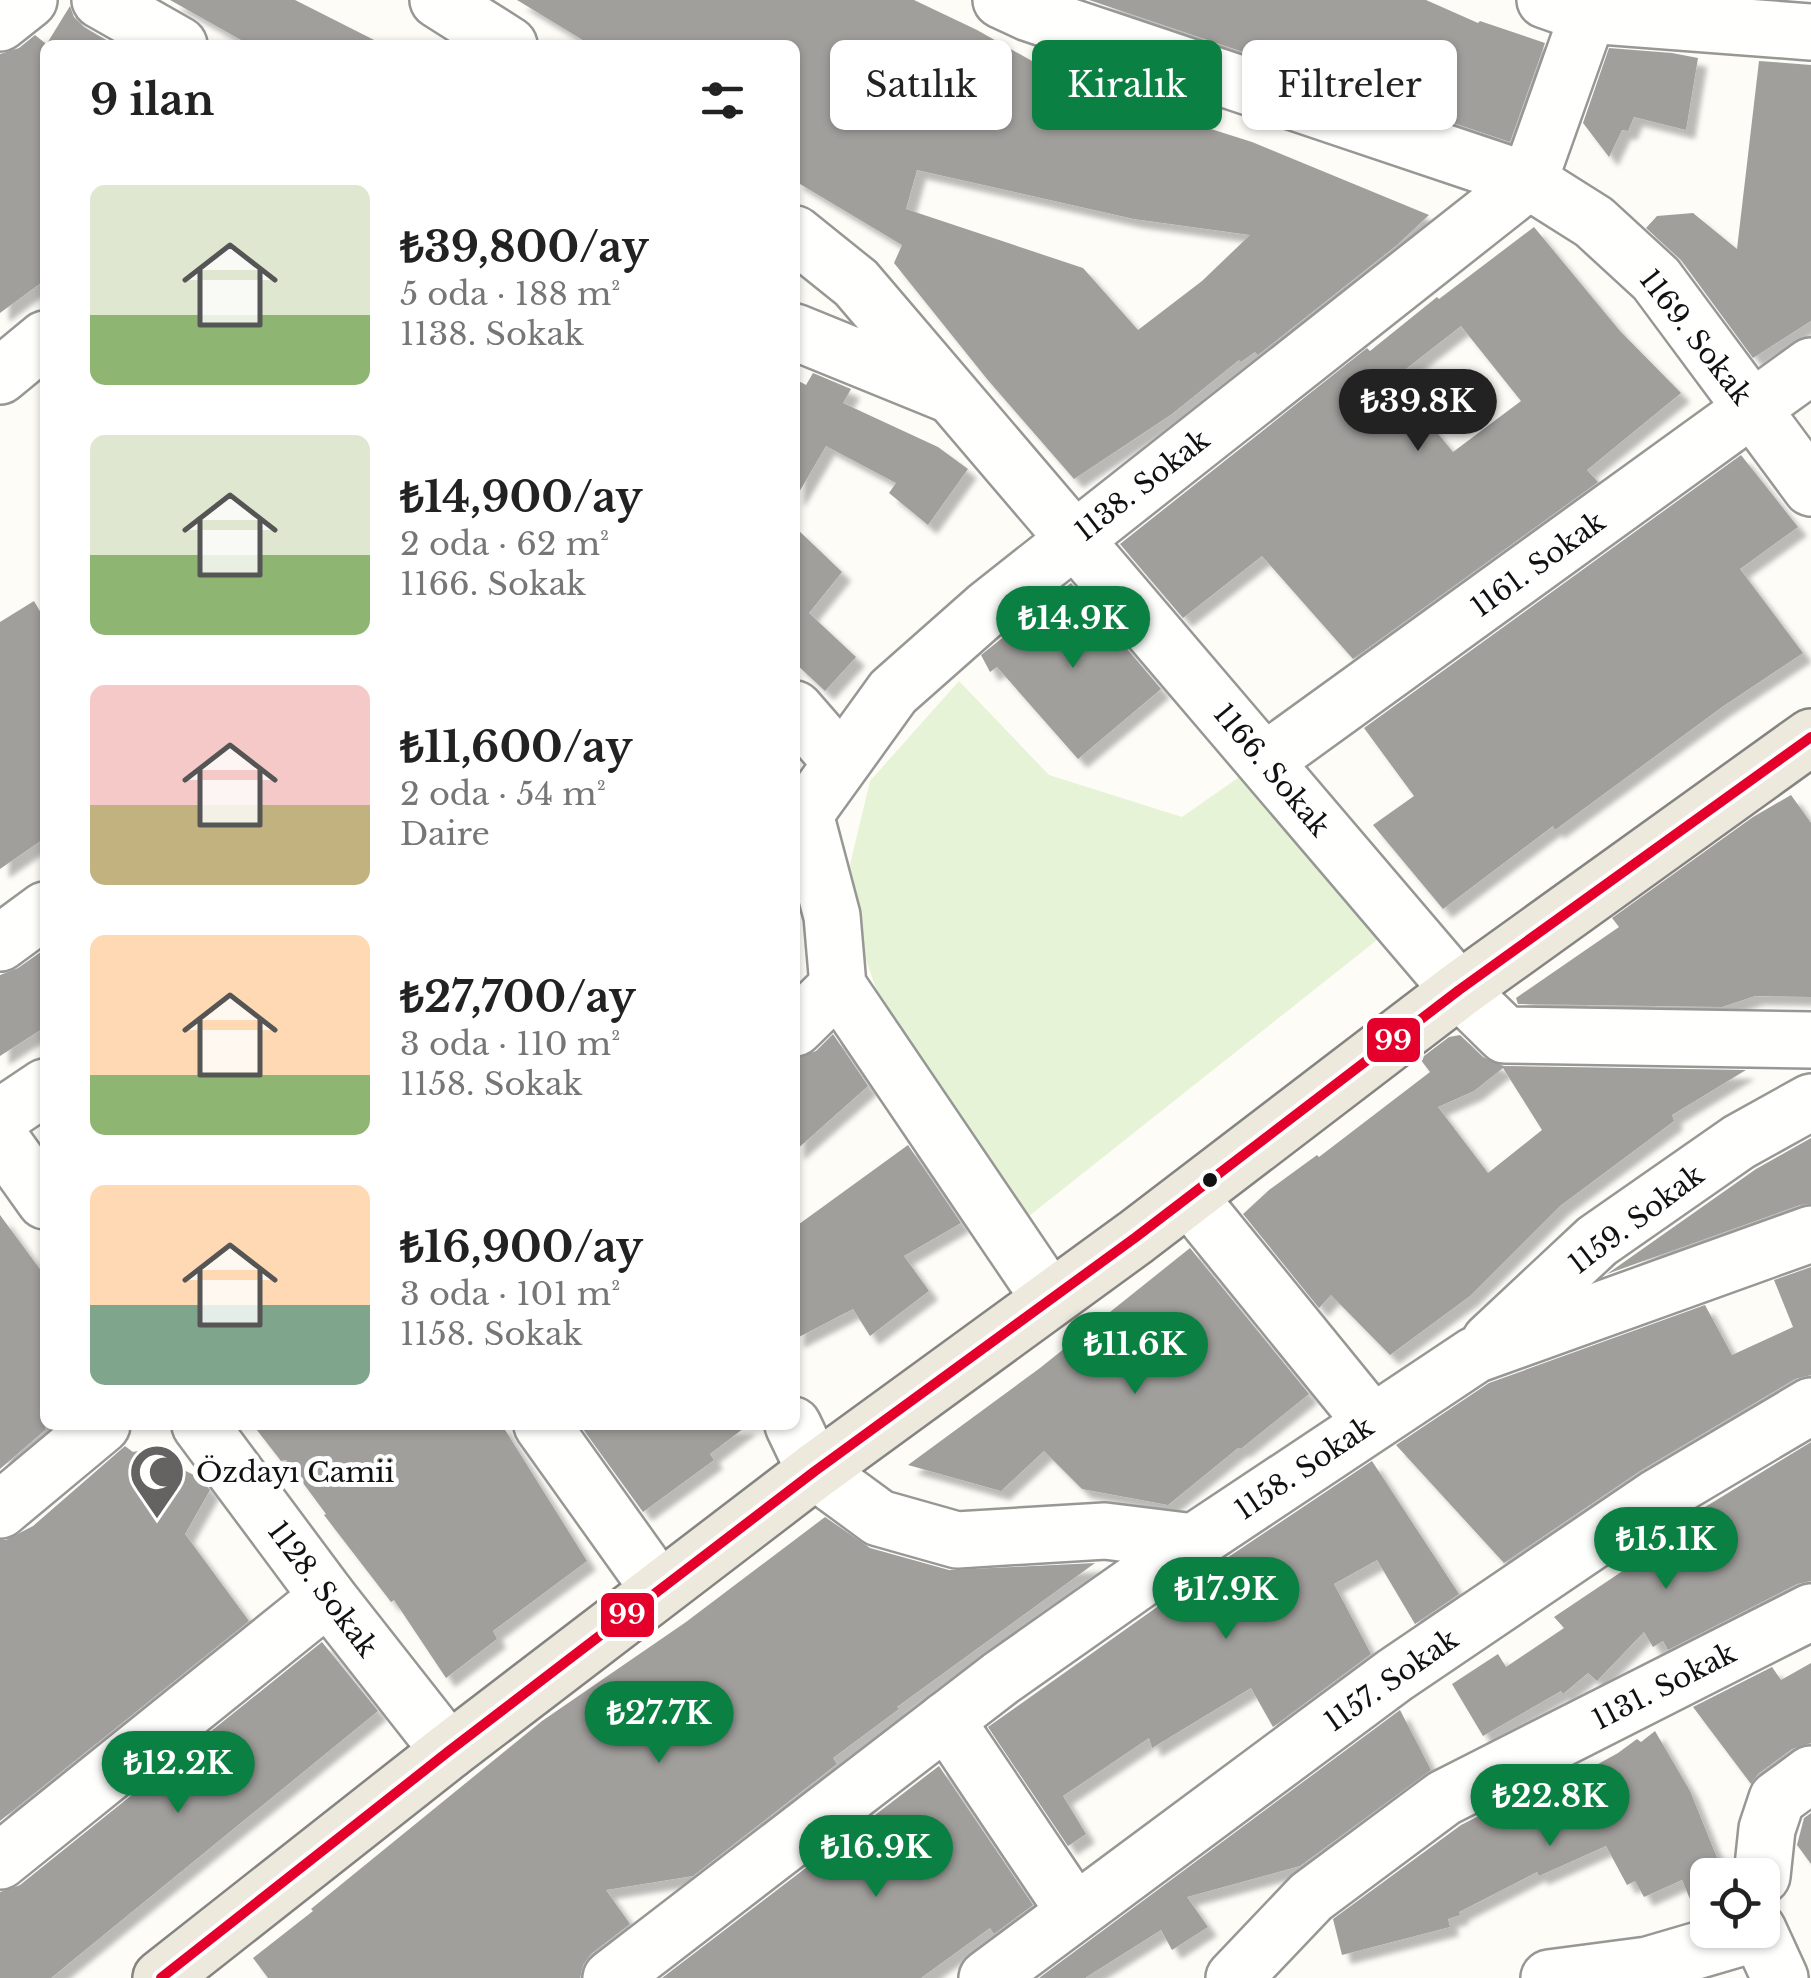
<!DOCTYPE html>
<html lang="tr">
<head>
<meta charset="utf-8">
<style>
  body { margin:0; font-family:"Libre Baskerville",serif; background:#f2f2f2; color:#222; height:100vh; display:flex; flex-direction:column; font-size:38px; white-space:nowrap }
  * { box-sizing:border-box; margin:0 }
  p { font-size:32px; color:#767676 }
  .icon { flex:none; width:55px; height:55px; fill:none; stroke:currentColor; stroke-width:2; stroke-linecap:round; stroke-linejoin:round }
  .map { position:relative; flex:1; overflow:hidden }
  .details { position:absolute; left:40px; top:40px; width:760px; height:1390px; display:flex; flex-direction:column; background:#fff; border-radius:15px; box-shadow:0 2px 8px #0004 }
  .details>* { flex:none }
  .hud { position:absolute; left:830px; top:40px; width:830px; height:90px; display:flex; gap:20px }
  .tools { position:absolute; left:1690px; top:1858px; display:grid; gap:20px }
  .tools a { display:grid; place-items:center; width:90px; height:90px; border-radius:15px; background:#fff; box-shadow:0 2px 8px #0004; font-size:50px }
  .price { position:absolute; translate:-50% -85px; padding:0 22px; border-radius:35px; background:#0b8043; color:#fff; font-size:32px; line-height:65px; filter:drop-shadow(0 2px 5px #0008) }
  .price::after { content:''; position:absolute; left:50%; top:60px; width:30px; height:22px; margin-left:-15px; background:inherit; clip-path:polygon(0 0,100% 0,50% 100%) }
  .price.current { background:#222; color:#fff }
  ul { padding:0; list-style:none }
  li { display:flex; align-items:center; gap:30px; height:250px; padding:0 50px }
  li span { display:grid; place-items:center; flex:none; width:280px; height:200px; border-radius:15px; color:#555 }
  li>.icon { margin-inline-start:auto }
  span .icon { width:120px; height:120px; fill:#fffc; stroke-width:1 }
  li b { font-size:42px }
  h2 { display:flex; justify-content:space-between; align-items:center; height:120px; padding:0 50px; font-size:42px }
  .pill { padding:0 35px; border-radius:15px; background:#fff; box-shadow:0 2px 8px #0004; font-size:35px; line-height:90px }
  .pill.current { background:#0b8043; color:#fff }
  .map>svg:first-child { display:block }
  .green { fill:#e7f3d7 }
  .building { fill:#a19f9c; fill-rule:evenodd; filter:url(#shadow) }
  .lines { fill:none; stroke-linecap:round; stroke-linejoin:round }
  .minor-casing { stroke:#979795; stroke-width:60 }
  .major-casing { stroke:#858482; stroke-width:60 }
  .minor { stroke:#fffffe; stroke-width:55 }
  .major { stroke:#ede9dc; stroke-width:55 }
  .bus-1-casing { stroke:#fff; stroke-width:18 }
  .bus-1 { stroke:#e4002b; stroke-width:10 }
  .bus-dot { fill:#111; stroke:#fff; stroke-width:4 }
  .labels { text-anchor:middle; stroke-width:10; stroke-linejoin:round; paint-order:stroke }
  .street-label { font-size:28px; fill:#111; stroke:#fff }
  .poi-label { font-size:28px; fill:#111; stroke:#fff; text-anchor:start }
  .line-badge { stroke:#fff; stroke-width:4 }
  .badge-label { font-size:28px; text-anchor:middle; font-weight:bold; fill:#fff }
</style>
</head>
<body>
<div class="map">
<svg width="1811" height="1978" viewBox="0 0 1811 1978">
  <defs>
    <filter id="shadow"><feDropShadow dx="9" dy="9" stdDeviation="2.5" flood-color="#0004"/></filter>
  </defs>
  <rect width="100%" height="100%" fill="#fdfcf7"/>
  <polygon class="green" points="959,681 1049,775 1182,817 1245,773 1382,936 1024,1220 892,1034 843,894 870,781"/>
  <g class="building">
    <polygon points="170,0 295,0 384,45 250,45"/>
    <path d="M517 0H914L977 30 1055 74 1148 109 1252 142 1429 215 1397 245 1258 355 1255 352 1241 362 1239 360 1172 414 1074 479 987 379 894 263 902 245 795 181V45H591ZM917 170 1134 219 1250 235 1202 281 1138 330 1083 268 906 209Z"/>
    <polygon points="1089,0 1426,0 1478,23 1480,21 1545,43 1510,142"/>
    <polygon points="70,6 74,17 84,27 108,41 106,45 46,45"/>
    <polygon points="35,35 45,43 45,280 0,313 0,54 19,48"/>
    <polygon points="1609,48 1672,53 1698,58 1686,130 1634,117 1628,131 1622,130 1609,157 1583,123"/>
    <polygon points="1759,61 1811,65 1811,321 1753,358 1681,260 1646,228 1657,216 1693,213 1737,249"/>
    <path d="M1534 227 1620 331 1681 393 1587 470 1598 482 1353 659 1262 556 1183 618 1120 544 1367 348 1370 351 1437 297 1439 299ZM1461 326 1521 401 1453 452 1393 379Z"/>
    <polygon points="813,373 851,389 843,403 938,447 968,469 928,525 889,493 896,483 826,446 795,499 795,379 806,385"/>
    <polygon points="1741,455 1798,527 1740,569 1803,653 1722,707 1555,830 1553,826 1443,909 1373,825 1414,796 1364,728"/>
    <polygon points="795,527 842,572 809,613 856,657 825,691 795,663"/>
    <polygon points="1071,583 1161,689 1078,759 997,667 990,672 981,655"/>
    <polygon points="34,601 45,620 45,838 0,869 0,622"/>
    <polygon points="1791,795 1811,823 1811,997 1755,996 1722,1007 1518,1004 1516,998 1619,927 1612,918 1753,817"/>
    <polygon points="45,949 45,1027 0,1056 0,975 18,968"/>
    <polygon points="833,1034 868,1086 795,1151 795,1058 816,1051"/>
    <path d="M1460 1035 1483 1057 1504 1066 1746 1070 1672 1115 1674 1121 1560 1206 1470 1296 1390 1355 1331 1295 1319 1308 1243 1214 1269 1190 1317 1155 1319 1157 1430 1072 1420 1059 1449 1037ZM1503 1068 1542 1130 1488 1173 1438 1107 1474 1091Z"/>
    <polygon points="1811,1138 1811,1204 1800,1205 1607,1274 1756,1169"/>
    <polygon points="908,1145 961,1223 904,1256 929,1291 870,1336 853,1309 795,1339 795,1227"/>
    <polygon points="0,1215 45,1276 45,1430 0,1469"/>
    <polygon points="1190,1248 1309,1394 1242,1448 1238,1448 1168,1505 1082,1489 1044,1451 1001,1491 908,1465 1040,1368"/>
    <polygon points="1811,1267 1811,1375 1795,1379 1640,1471 1504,1563 1396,1445 1489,1383 1705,1305 1732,1355 1793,1327 1774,1280"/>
    <polygon points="253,1425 502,1425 587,1561 493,1631 497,1639 446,1678 394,1600 391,1602 324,1515 326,1514 286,1460 281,1461"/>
    <polygon points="580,1425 748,1425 710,1454 714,1460 643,1512"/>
    <polygon points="1811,1442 1811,1581 1797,1584 1668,1650 1663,1641 1653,1647 1644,1632 1597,1681 1588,1673 1563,1694 1561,1691 1483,1736 1452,1684 1498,1654 1506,1667 1564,1628 1554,1617 1645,1556 1640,1547"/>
    <polygon points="125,1446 133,1452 143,1450 200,1478 210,1490 185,1534 249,1621 0,1821 0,1540 6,1540 33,1526"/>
    <polygon points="1372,1461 1459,1594 1415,1624 1377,1560 1334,1584 1371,1654 1273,1727 1251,1688 1152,1748 1149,1738 1063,1796 1086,1834 1068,1846 988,1727 1212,1568"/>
    <polygon points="825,1517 870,1548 949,1570 1095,1563 897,1707 899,1709 833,1758 837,1764 693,1876 606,1890 630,1924 591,1954 583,1965 580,1978 268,1978 253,1958 313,1911 311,1909 542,1721 686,1622"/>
    <polygon points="322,1642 378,1711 51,1978 0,1978 0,1892 20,1885"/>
    <polygon points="1811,1663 1811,1743 1792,1749 1758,1774 1751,1784 1693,1707 1772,1667 1781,1680"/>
    <polygon points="1400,1710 1431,1770 1300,1866 1187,1897 1208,1927 1172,1950 1161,1930 1085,1978 1039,1978"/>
    <polygon points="1655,1731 1690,1791 1724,1875 1708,1875 1708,1915 1698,1918 1682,1880 1644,1897 1635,1881 1627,1885 1606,1846 1539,1876 1537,1872 1459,1912 1460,1915 1448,1919 1450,1927 1342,1955 1333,1919 1461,1825 1496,1807 1502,1822 1567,1793 1562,1784 1618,1753 1637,1739 1641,1742"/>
    <polygon points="939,1766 1033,1905 994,1934 990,1928 921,1978 662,1978"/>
    <polygon points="1811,1813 1811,1864 1797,1845 1804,1818"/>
  </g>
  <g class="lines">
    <g class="minor-casing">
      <g id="minor">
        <polyline points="100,0 179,45"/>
        <polyline points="438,0 509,45"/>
        <polyline points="1001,0 1029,13 1529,181 1594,222 1656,279 1811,488"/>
        <polyline points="1545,0 1588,15 1811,32"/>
        <polyline points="0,23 29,0"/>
        <polyline points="795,234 856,283 1459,990 1505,1035 1811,1040"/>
        <polyline points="795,332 945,393"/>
        <polyline points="0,376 45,339"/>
        <polyline points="795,709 841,762"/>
        <polyline points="1265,761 1811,366"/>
        <polyline points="805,814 832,916 838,986 1050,1299"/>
        <polyline points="795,828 893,692 988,608 1529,181 1588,15"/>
        <polyline points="0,943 45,910"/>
        <polyline points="795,1028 838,986"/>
        <polyline points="0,1117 45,1087"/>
        <polyline points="0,1138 45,1201"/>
        <polyline points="1189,1197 1372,1422"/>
        <polyline points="1490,1341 1597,1241 1739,1142 1811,1102"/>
        <polyline points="200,1425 328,1597 449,1751"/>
        <polyline points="542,1425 659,1589"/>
        <polyline points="793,1425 815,1471 879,1518 957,1540 1105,1531 1194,1542"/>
        <polyline points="0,1510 102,1425"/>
        <polyline points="946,1720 1075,1912"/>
        <polyline points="0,1861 328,1597"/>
        <polyline points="1762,1876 1767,1829 1777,1799 1811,1774"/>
        <polyline points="1758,1930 1780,1978"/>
        <polyline points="611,1978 1001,1678 1194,1542 1475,1355 1811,1234"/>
        <polyline points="987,1978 1395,1675 1656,1498 1811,1406"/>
        <polyline points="1234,1978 1311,1897 1444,1798 1811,1612"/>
        <polyline points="1549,1978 1648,1965 1757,1933"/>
      </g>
    </g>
    <g class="major-casing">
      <polyline id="major" points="161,1978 449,1751 815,1471 1136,1237 1459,990 1811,737"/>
    </g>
    <use href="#minor" class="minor"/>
    <use href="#major" class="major"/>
    <g class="bus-1-casing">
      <polyline id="bus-1" points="161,1978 449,1751 815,1471 1136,1237 1459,990 1811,737"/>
    </g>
    <use href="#bus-1" class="bus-1"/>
  </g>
  <defs>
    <g id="mosque-pin" transform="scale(2.875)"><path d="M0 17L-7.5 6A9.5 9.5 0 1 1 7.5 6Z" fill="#646362" stroke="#fff"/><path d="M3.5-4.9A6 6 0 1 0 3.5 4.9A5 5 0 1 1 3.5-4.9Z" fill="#fff"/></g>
  </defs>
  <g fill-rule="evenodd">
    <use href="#mosque-pin" x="157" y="1472"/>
  </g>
  <circle class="bus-dot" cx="1210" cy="1180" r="9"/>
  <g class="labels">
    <g class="street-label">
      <text transform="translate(1696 337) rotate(52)" y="10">1169. Sokak</text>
      <text transform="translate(1142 485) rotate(-38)" y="10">1138. Sokak</text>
      <text transform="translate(1538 564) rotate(-36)" y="10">1161. Sokak</text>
      <text transform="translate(1272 770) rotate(50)" y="10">1166. Sokak</text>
      <text transform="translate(1636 1219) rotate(-37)" y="10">1159. Sokak</text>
      <text transform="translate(1304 1468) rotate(-34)" y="10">1158. Sokak</text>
      <text transform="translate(323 1589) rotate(53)" y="10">1128. Sokak</text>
      <text transform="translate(1391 1680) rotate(-35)" y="10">1157. Sokak</text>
      <text transform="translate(1664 1686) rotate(-27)" y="10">1131. Sokak</text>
    </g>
    <g class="poi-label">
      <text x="196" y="1482">Özdayı Camii</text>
    </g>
  </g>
  <g class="line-badge">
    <rect x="1365" y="1016" width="57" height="48" rx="10" fill="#e4002b"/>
    <rect x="599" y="1591" width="57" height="48" rx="10" fill="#e4002b"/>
  </g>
  <g class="badge-label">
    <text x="1393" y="1050">99</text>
    <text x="627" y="1624">99</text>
  </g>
</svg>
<div class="tools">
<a><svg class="icon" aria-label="locate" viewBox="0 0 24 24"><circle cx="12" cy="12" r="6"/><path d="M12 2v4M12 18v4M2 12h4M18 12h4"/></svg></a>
</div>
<b class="price current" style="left:1418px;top:454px">₺39.8K</b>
<b class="price" style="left:1073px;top:671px">₺14.9K</b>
<b class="price" style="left:1135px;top:1397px">₺11.6K</b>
<b class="price" style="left:1666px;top:1592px">₺15.1K</b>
<b class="price" style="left:1226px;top:1642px">₺17.9K</b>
<b class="price" style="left:659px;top:1766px">₺27.7K</b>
<b class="price" style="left:178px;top:1816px">₺12.2K</b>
<b class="price" style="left:1550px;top:1849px">₺22.8K</b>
<b class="price" style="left:876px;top:1900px">₺16.9K</b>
<div class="hud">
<a class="pill">Satılık</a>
<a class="pill current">Kiralık</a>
<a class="pill">Filtreler</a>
</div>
<section class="details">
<h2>9 ilan<svg class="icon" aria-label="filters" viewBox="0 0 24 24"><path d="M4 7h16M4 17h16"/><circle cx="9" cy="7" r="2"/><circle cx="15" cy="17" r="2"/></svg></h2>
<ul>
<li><span style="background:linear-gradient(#dfe7d0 65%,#8fb573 0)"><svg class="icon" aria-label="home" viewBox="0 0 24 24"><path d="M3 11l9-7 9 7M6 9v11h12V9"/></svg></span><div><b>₺39,800/ay</b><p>5 oda · 188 m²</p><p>1138. Sokak</p></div></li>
<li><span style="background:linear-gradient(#dfe7d0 60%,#8fb573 0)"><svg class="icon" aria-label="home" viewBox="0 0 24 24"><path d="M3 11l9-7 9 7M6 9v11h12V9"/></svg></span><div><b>₺14,900/ay</b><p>2 oda · 62 m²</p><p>1166. Sokak</p></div></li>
<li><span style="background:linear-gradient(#f6c9c9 60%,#c2b280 0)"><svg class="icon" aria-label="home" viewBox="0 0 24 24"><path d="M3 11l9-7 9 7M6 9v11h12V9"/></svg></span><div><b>₺11,600/ay</b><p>2 oda · 54 m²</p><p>Daire</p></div></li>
<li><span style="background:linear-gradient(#ffd9b3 70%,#8fb573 0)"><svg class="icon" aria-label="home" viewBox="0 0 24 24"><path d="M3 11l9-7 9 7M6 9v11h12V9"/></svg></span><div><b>₺27,700/ay</b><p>3 oda · 110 m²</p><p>1158. Sokak</p></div></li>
<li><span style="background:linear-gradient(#ffd9b3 60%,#7fa58c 0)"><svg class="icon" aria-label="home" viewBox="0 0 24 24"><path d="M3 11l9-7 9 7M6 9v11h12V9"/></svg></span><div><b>₺16,900/ay</b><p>3 oda · 101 m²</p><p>1158. Sokak</p></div></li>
</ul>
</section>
</div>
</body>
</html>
